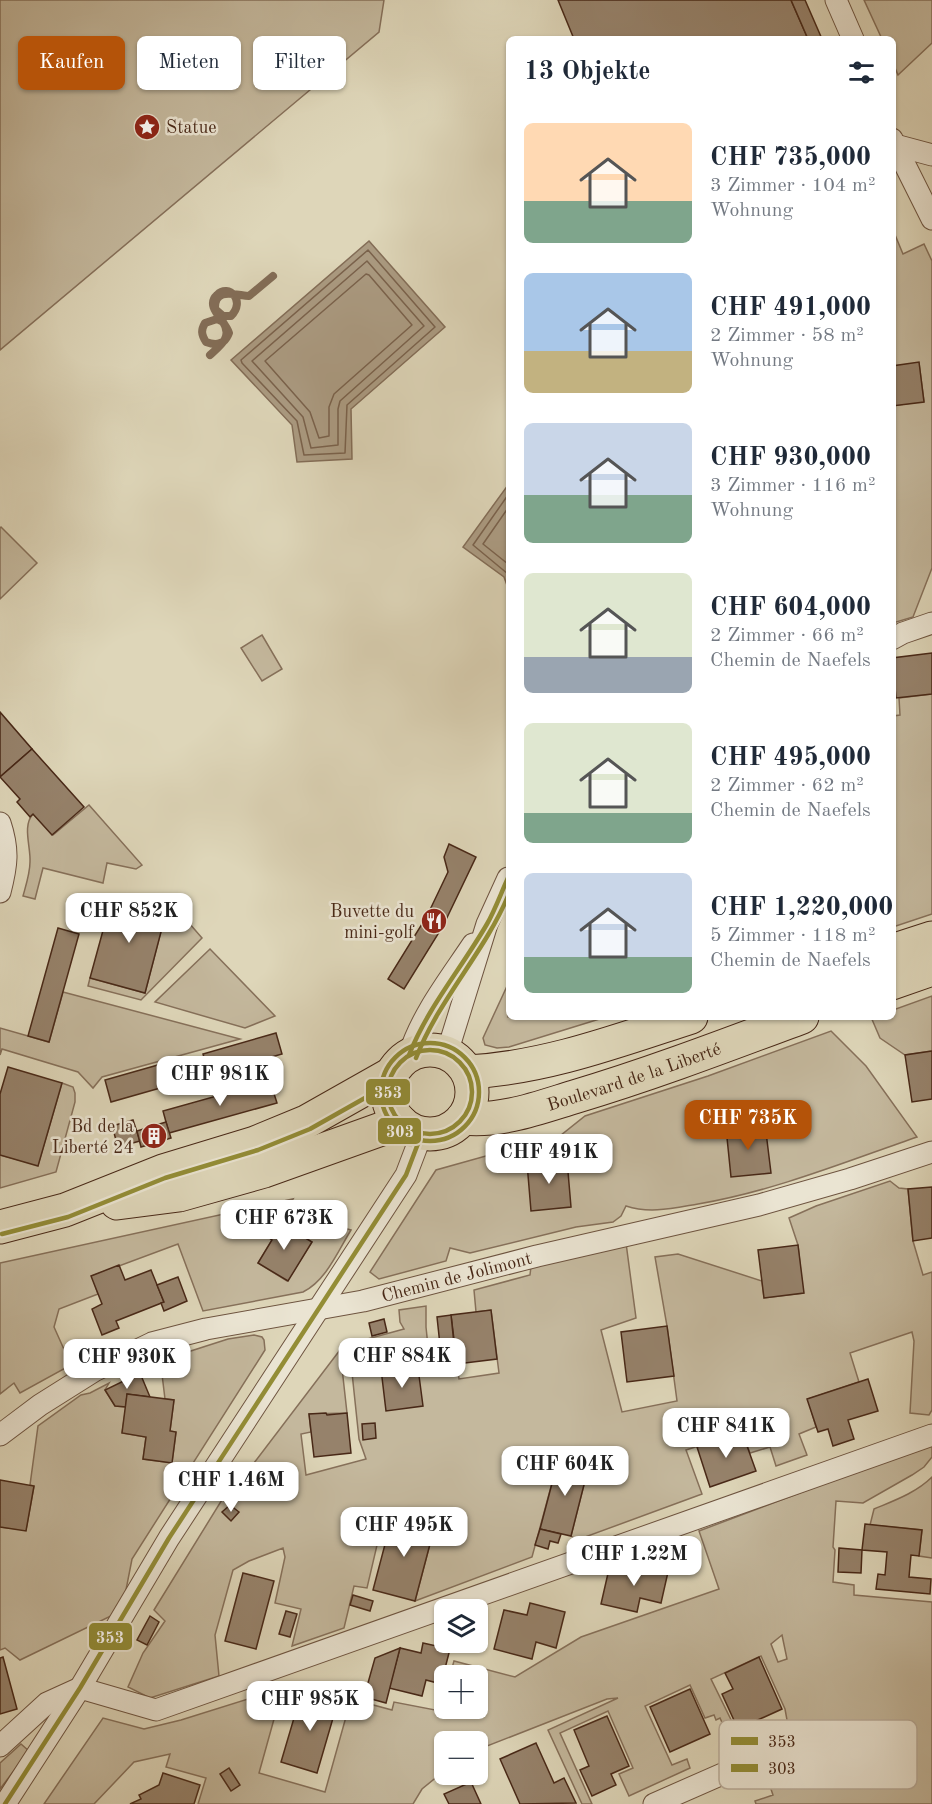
<!DOCTYPE html>
<html lang="de">
<head>
<meta charset="utf-8">
<style>
  body { margin:0; font-family:"Old Standard TT",serif; background:#f2f2f3; color:#1f2937; height:100vh; display:flex; flex-direction:column; font-size:22px; white-space:nowrap }
  * { box-sizing:border-box; margin:0 }
  p { font-size:20px; color:#747a83 }
  .icon { flex:none; width:33px; height:33px; fill:none; stroke:currentColor; stroke-width:2; stroke-linecap:round; stroke-linejoin:round }
  .map { position:relative; flex:1; overflow:hidden }
  .drawer { position:absolute; left:506px; top:36px; width:390px; height:984px; display:flex; flex-direction:column; background:#fff; border-radius:9px; box-shadow:0 2px 4px #0004 }
  .drawer>* { flex:none }
  .banner { position:absolute; left:18px; top:36px; width:398px; height:54px; display:flex; gap:12px }
  .buttons { position:absolute; left:434px; top:1599px; display:grid; gap:12px }
  .buttons a { display:grid; place-items:center; width:54px; height:54px; border-radius:9px; background:#fff; box-shadow:0 2px 4px #0004; font-size:30px }
  .price { position:absolute; translate:-50% -51px; padding:0 14px; border-radius:12px; background:#fff; color:#222; font-size:20px; line-height:39px; filter:drop-shadow(0 2px 3px #0008) }
  .price::after { content:''; position:absolute; left:50%; top:36px; width:18px; height:14px; margin-left:-9px; background:inherit; clip-path:polygon(0 0,100% 0,50% 100%) }
  .price.on { background:#b45309; color:#fff }
  ul { padding:0; list-style:none }
  li { display:flex; align-items:center; gap:18px; height:150px; padding:0 18px }
  li span { display:grid; place-items:center; flex:none; width:168px; height:120px; border-radius:9px; color:#555 }
  li>.icon { margin-inline-start:auto }
  span .icon { width:72px; height:72px; fill:#fffc; stroke-width:1 }
  li b { font-size:26px }
  h2 { display:flex; justify-content:space-between; align-items:center; height:72px; padding:0 18px; font-size:26px }
  .chip { padding:0 21px; border-radius:9px; background:#fff; box-shadow:0 2px 4px #0004; font-size:21px; line-height:54px }
  .chip.on { background:#b45309; color:#fff }
  .map>svg:first-child { display:block }
  .green { fill:#c4b89d; stroke:#86705a; stroke-width:1.5; fill-rule:evenodd }
  .water { fill:#ab9b82; stroke:#836d57; stroke-width:1.5 }
  .lines { fill:none; stroke-linecap:round; stroke-linejoin:round }
  .shore { stroke:#7a624c; stroke-width:1.5 }
  .stream { stroke:#836d57; stroke-width:8 }
  .building { fill:#96826b; stroke:#482817; stroke-width:1.5 }
  .minor-casing { stroke:#6e5440; stroke-width:23 }
  .primary-casing { stroke:#482817; stroke-width:35 }
  .minor { stroke:#eae4d2; stroke-width:21 }
  .primary { stroke:#ded6b9; stroke-width:33 }
  .bus-1-casing { stroke:#eae4d2; stroke-width:9 }
  .bus-2-casing { stroke:#eae4d2; stroke-width:9 }
  .bus-1 { stroke:#938d36; stroke-width:4.5 }
  .bus-2 { stroke:#938d36; stroke-width:4.5 }
  .labels { text-anchor:middle; stroke-width:5; stroke-linejoin:round; paint-order:stroke }
  .poi-label { font-size:18px; fill:#482817; stroke:#eae4d2; text-anchor:end }
  .street-label { font-size:18px; fill:#482817; stroke:#eae4d2 }
  .key { fill:#eae4d2; stroke:#b9ac9a; stroke-width:1.5 }
  .key-label { font-size:16px; fill:#482817 }
  .line-badge { stroke:#eae4d2; stroke-width:2 }
  .badge-label { font-size:16px; text-anchor:middle; font-weight:bold; fill:#fff }
</style>
</head>
<body>
<div class="map">
<svg width="932" height="1804" viewBox="0 0 932 1804">
  <rect width="100%" height="100%" fill="#ded6b9"/>
  <filter id="stains"><feTurbulence type="fractalNoise" baseFrequency=".00333" numOctaves="4"/><feColorMatrix values="0 0 0 0 .2 0 0 0 0 .09 0 0 0 0 .02 0 0 0 .5 -.17"/></filter>
  <radialGradient id="worn" r=".72"><stop offset=".6" stop-color="#630" stop-opacity="0"/><stop offset="1" stop-color="#630" stop-opacity=".3"/></radialGradient>
  <g class="green">
    <polygon points="0,0 384,0 379,32 0,350"/>
    <polygon points="864,0 932,0 932,43 898,75 893,63 892,39 882,39"/>
    <polygon points="893,230 903,254 924,244 932,261 932,568 913,617 893,623 892,406 924,401 919,363 893,366"/>
    <polygon points="1,527 37,563 0,599 0,528"/>
    <polygon points="262,635 282,669 262,681 241,648"/>
    <polygon points="932,694 932,914 893,927 893,716 900,715 899,698"/>
    <path d="M89 805 142 865 136 869 107 863 103 883 43 868 35 899 23 896C26 885 30 873 30 862 31 847 22 826 33 814L53 835Z"/>
    <polygon points="169,900 202,938 141,1000 88,986 90,978 145,993"/>
    <polygon points="210,949 275,1016 245,1028 155,1002"/>
    <polygon points="508,984 508,1017 606,1017 509,1047 497,1048 485,1045 483,1038"/>
    <polygon points="63,992 240,1039 102,1077 93,1088 78,1072 2,1049 0,1055 0,1028 49,1042"/>
    <polygon points="932,996 932,1051 905,1055 880,1038 871,1017 892,1017 893,1010"/>
    <path d="M831 1031 866 1066 917 1137C845 1162 774 1191 698 1204 674 1208 650 1214 626 1206L621 1216 613 1222 576 1227 470 1253 450 1248 446 1261 379 1279 370 1272 436 1170 561 1135 585 1116 708 1076Z"/>
    <polygon points="62,1083 73,1087 75,1093 75,1102 56,1172 0,1188 0,1155 38,1165"/>
    <polygon points="890,1181 899,1188 908,1189 913,1241 923,1275 932,1272 932,1410 929,1415 910,1413 914,1341 912,1332 850,1353 859,1382 808,1399 816,1427 799,1434 807,1455 776,1466 770,1447 750,1453 742,1432 686,1450 702,1494 577,1540 571,1536 589,1465 559,1457 532,1557 415,1601 435,1525 385,1511 367,1588 354,1586 344,1628 292,1646 301,1609 275,1603 285,1557 283,1548 249,1561 233,1570 215,1635 219,1676 150,1698 128,1687 143,1653 165,1621 154,1610 228,1490 241,1487 241,1480 343,1346 341,1359 347,1413 309,1414 311,1432 301,1434 306,1475 366,1459 359,1439 349,1344 404,1329 400,1322 399,1310 426,1306 426,1327 430,1366 457,1364 459,1379 499,1373 491,1310 476,1312 474,1290 530,1275 531,1266 626,1243 636,1318 601,1330 622,1412 677,1401 667,1326 655,1257 678,1254 762,1281 764,1298 803,1293 798,1245 789,1218 816,1206"/>
    <path d="M293 1199 268 1237 272 1240 258 1263 287 1281 312 1242 300 1235C314 1220 334 1225 351 1230 338 1251 326 1281 303 1292L203 1311 178 1244 92 1276 98 1294 59 1309 54 1327 71 1365 20 1393 14 1383 0 1394V1263Z"/>
    <polygon points="254,1335 262,1337 264,1340 265,1350 132,1559 125,1595 113,1615 20,1660 5,1648 0,1650 0,1527 26,1530 34,1486 30,1485 38,1426 81,1395 90,1393 109,1383 105,1390 115,1406 126,1407 122,1433 146,1437 143,1459 172,1463 176,1432 170,1431 174,1400 165,1399 161,1366 166,1359 228,1339"/>
    <path d="M932 1443V1457L924 1467 912 1475 863 1503 836 1501 833 1547 835 1550 833 1582 854 1585V1595L932 1602V1804H756L755 1801 773 1795 763 1766 805 1757 800 1730 789 1731 785 1709 761 1656 711 1679 742 1742 734 1749 720 1718 716 1720 714 1715 705 1718 690 1685 645 1706 672 1765 687 1759 690 1768 629 1796 619 1774 633 1768 608 1711 560 1733 592 1804H582L548 1730 618 1698 607 1699 477 1750V1742H444V1771L422 1789 413 1804H198L206 1778 166 1767 170 1754 134 1762 94 1804H44L103 1718 144 1729 181 1720 293 1685 281 1694 259 1773 325 1792 351 1699 392 1710 394 1702 440 1711 444 1697V1708H477V1676L450 1675 454 1661 515 1677 581 1637 719 1589 699 1531ZM782 1635 787 1659 778 1662 771 1644Z"/>
    <path d="M932 1477V1558L919 1556 922 1530 870 1525 874 1509C893 1501 916 1493 932 1477Z"/>
    <polygon points="21,1744 29,1751 0,1789 0,1763"/>
  </g>
  <g class="water">
    <polygon points="369,241 445,327 351,409 352,459 297,462 292,425 231,360"/>
    <polygon points="508,485 508,588 504,577 463,547"/>
  </g>
  <g class="lines">
    <g class="shore">
      <polygon points="368,250 435,327 347,405 345,453 304,455 297,421 242,363 241,360"/>
      <polygon points="367,261 424,326 340,401 338,409 338,445 311,448 303,417 252,361"/>
      <polygon points="366,274 369,275 412,325 334,394 329,407 329,436 319,438 310,412 265,361"/>
      <polyline points="508,495 473,545 508,574"/>
      <polyline points="508,508 483,544 508,564"/>
    </g>
    <path class="stream" d="M210 355C220 346 233 337 223 322L217 319 205 323C201 330 201 334 206 342 217 346 225 344 229 333 226 321 204 307 217 295 229 283 246 301 231 316H223L215 309C214 287 235 295 249 296L273 276"/>
  </g>
  <g class="building">
    <polygon points="558,0 791,0 808,39 574,39"/>
    <polygon points="791,0 805,0 822,39 808,39"/>
    <polygon points="919,362 924,402 892,406 892,366"/>
    <polygon points="932,653 932,694 896,698 892,658"/>
    <polygon points="0,712 32,749 0,777"/>
    <polygon points="32,749 84,807 52,835 33,814 30,817 17,802 20,799 0,777"/>
    <polygon points="449,844 476,857 443,926 404,989 388,979 427,916 448,872 444,857"/>
    <polygon points="113,894 167,909 145,993 90,978"/>
    <polygon points="58,928 79,934 49,1042 28,1036"/>
    <polygon points="276,1033 282,1054 209,1075 203,1054"/>
    <polygon points="932,1051 932,1099 912,1102 905,1055"/>
    <polygon points="186,1057 192,1079 111,1102 105,1080"/>
    <polygon points="8,1067 62,1083 38,1166 0,1155 0,1094"/>
    <polygon points="270,1081 277,1103 169,1133 163,1111"/>
    <polygon points="133,1120 140,1141 118,1147 112,1126"/>
    <polygon points="166,1122 171,1138 141,1147 137,1131"/>
    <polygon points="765,1124 771,1173 731,1177 726,1128"/>
    <polygon points="567,1160 571,1207 531,1211 527,1163"/>
    <polygon points="932,1187 932,1238 913,1241 908,1189"/>
    <polygon points="278,1221 312,1242 288,1281 258,1263 272,1240 268,1237"/>
    <polygon points="798,1245 804,1293 764,1298 758,1250"/>
    <polygon points="119,1265 125,1280 151,1270 164,1302 116,1321 119,1328 102,1335 92,1309 102,1304 91,1276"/>
    <polygon points="178,1277 187,1301 164,1311 161,1303 164,1302 157,1285"/>
    <polygon points="491,1310 497,1359 457,1364 451,1315"/>
    <polygon points="451,1315 454,1344 440,1345 437,1317"/>
    <polygon points="384,1319 387,1332 372,1336 369,1323"/>
    <polygon points="667,1326 674,1376 627,1382 621,1332"/>
    <polygon points="398,1367 398,1371 418,1368 423,1406 386,1411 381,1369"/>
    <polygon points="140,1373 150,1397 127,1394 126,1407 115,1406 105,1390"/>
    <polygon points="868,1379 878,1411 848,1420 854,1439 833,1446 828,1429 818,1432 807,1399"/>
    <polygon points="127,1394 174,1400 170,1431 176,1432 172,1463 143,1459 146,1437 122,1433"/>
    <polygon points="326,1413 327,1415 347,1413 351,1453 314,1457 309,1414"/>
    <polygon points="375,1423 376,1438 363,1440 362,1424"/>
    <polygon points="742,1432 756,1471 710,1487 697,1447"/>
    <polygon points="559,1457 589,1465 571,1536 540,1529"/>
    <polygon points="0,1480 34,1486 26,1531 0,1527"/>
    <polygon points="230,1505 239,1512 231,1521 222,1512"/>
    <polygon points="393,1514 435,1525 415,1601 373,1590"/>
    <polygon points="865,1524 922,1530 919,1556 911,1555 909,1577 931,1579 930,1594 876,1589 878,1574 885,1575 887,1552 862,1550"/>
    <polygon points="540,1529 561,1534 558,1543 550,1541 548,1549 535,1545"/>
    <polygon points="839,1548 862,1550 861,1573 838,1572"/>
    <polygon points="692,1550 697,1563 668,1572 653,1569 654,1564"/>
    <polygon points="634,1564 668,1572 661,1603 640,1598 637,1612 601,1604 609,1569 632,1574"/>
    <polygon points="243,1573 274,1581 256,1649 225,1641"/>
    <polygon points="353,1595 373,1601 370,1611 350,1605"/>
    <polygon points="530,1603 565,1612 556,1648 536,1642 532,1659 494,1649 504,1610 527,1615"/>
    <polygon points="286,1611 297,1614 290,1637 279,1634"/>
    <polygon points="150,1616 159,1622 147,1645 137,1640"/>
    <polygon points="423,1643 450,1649 441,1684 426,1680 422,1696 389,1688 400,1648 421,1653"/>
    <polygon points="400,1648 386,1703 364,1697 375,1658"/>
    <polygon points="3,1657 17,1709 0,1714 0,1658"/>
    <polygon points="759,1657 782,1709 738,1729 722,1694 733,1689 725,1673"/>
    <polygon points="690,1689 710,1734 670,1752 650,1707"/>
    <polygon points="302,1691 338,1701 317,1773 281,1762"/>
    <polygon points="607,1716 629,1766 611,1774 616,1785 592,1796 580,1770 589,1766 574,1730"/>
    <polygon points="536,1743 554,1783 564,1778 576,1803 520,1804 500,1759"/>
    <polygon points="229,1768 240,1785 231,1791 220,1774"/>
    <polygon points="163,1773 200,1785 194,1804 130,1804 141,1799 139,1795 159,1785"/>
    <polygon points="471,1782 481,1804 449,1804 444,1794"/>
  </g>
  <g class="lines">
    <g class="minor-casing">
      <g id="minor">
        <polyline points="836,0 853,39"/>
        <polyline points="892,139 932,219"/>
        <polyline points="895,145 932,155"/>
        <polyline points="892,639 903,633 932,623"/>
        <path d="M0 823C9 850 7 865 0 892"/>
        <polyline points="447,1053 487,924 508,878"/>
        <path d="M409 1055C422 1014 449 980 473 944"/>
        <path id="s1" d="M0 1435 40 1405 94 1371 152 1343 206 1329 363 1301 537 1256 759 1205 850 1179 932 1152"/>
        <polyline points="0,1746 47,1703 80,1688 156,1710 932,1435"/>
        <polyline points="5,1804 80,1688 169,1538 406,1175 422,1133"/>
        <polyline points="654,1804 784,1747"/>
      </g>
    </g>
    <g class="primary-casing">
      <g id="primary">
        <polyline points="892,951 932,938"/>
        <polyline points="892,983 932,969"/>
        <circle cx="430" cy="1092" r="42"/>
        <path d="M468 1072C545 1068 617 1041 691 1017"/>
        <path id="s2" d="M463 1118C501 1122 538 1108 574 1097 651 1074 727 1045 802 1017"/>
        <polyline points="117,1203 179,1195 264,1171 401,1122"/>
        <polyline points="0,1227 65,1210 163,1171 255,1143 306,1122 391,1074"/>
      </g>
    </g>
    <use href="#minor" class="minor"/>
    <use href="#primary" class="primary"/>
    <g class="bus-1-casing">
      <g id="bus-1">
        <circle cx="430" cy="1092" r="42"/>
        <path d="M409 1055C428 1007 461 969 487 924 495 910 501 893 508 878"/>
        <polyline points="5,1804 80,1688 169,1538 406,1175 422,1133"/>
      </g>
    </g>
    <g class="bus-2-casing">
      <g id="bus-2">
        <circle cx="430" cy="1092" r="49"/>
        <path d="M416 1058C439 999 484 953 508 896"/>
        <polyline points="2,1234 68,1217 165,1178 258,1150 310,1129 395,1081"/>
      </g>
    </g>
    <use href="#bus-1" class="bus-1"/>
    <use href="#bus-2" class="bus-2"/>
  </g>
  <defs>
    <g id="sight-disc" transform="scale(1.35)"><circle r="9.5" fill="#8f2418" stroke="#eae4d2"/><path d="M0-6L1.8-2.2L6-1.7L2.9 1.2L3.7 5.4L0 3.3L-3.7 5.4L-2.9 1.2L-6-1.7L-1.8-2.2Z" fill="#fff"/></g>
    <g id="restaurant-disc" transform="scale(1.35)"><circle r="9.5" fill="#8f2418" stroke="#eae4d2"/><path d="M-5-6h1v4h1v-4h1v4h1v-4h1v5L-1.5 .5V6h-2V.5L-5-1ZM5-6V6H3V1.5H1.5Q1.5-4 5-6Z" fill="#fff"/></g>
    <g id="building-disc" transform="scale(1.35)"><circle r="9.5" fill="#8f2418" stroke="#eae4d2"/><path d="M-4-6H4V6H1V3H-1V6H-4ZM-2.5-4.3h1.7v1.8h-1.7ZM.8-4.3h1.7v1.8H.8ZM-2.5-1h1.7V.8h-1.7ZM.8-1h1.7V.8H.8Z" fill="#fff"/></g>
  </defs>
  <g fill-rule="evenodd">
    <use href="#sight-disc" x="147" y="127"/>
    <use href="#restaurant-disc" x="434" y="921"/>
    <use href="#building-disc" x="154" y="1136"/>
  </g>
  <g class="labels">
    <g class="poi-label">
      <text x="166" y="133" text-anchor="start">Statue</text>
      <text x="414" y="917">Buvette du<tspan x="414" dy="21">mini-golf</tspan></text>
      <text x="134" y="1132">Bd de la<tspan x="134" dy="21">Liberté 24</tspan></text>
    </g>
    <g class="street-label">
      <text dy="6" stroke="none"><textPath href="#s2" startOffset="177">Boulevard de la Liberté</textPath></text>
      <text dy="6" stroke="none"><textPath href="#s1" startOffset="490">Chemin de Jolimont</textPath></text>
    </g>
  </g>
  <rect x="719" y="1720" width="198" height="69" rx="9" class="key"/>
  <rect x="731" y="1737" width="27" height="8" fill="#938d36"/>
  <rect x="731" y="1764" width="27" height="8" fill="#938d36"/>
  <g class="key-label">
    <text x="768" y="1747">353</text>
    <text x="768" y="1774">303</text>
  </g>
  <g class="line-badge">
    <rect x="365" y="1078" width="46" height="28" rx="6" fill="#938d36"/>
    <rect x="377" y="1117" width="45" height="28" rx="6" fill="#938d36"/>
    <rect x="88" y="1622" width="45" height="29" rx="6" fill="#938d36"/>
  </g>
  <g class="badge-label">
    <text x="388" y="1098">353</text>
    <text x="400" y="1137">303</text>
    <text x="110" y="1643">353</text>
  </g>
  <rect width="100%" height="100%" filter="url(#stains)"/>
  <rect width="100%" height="100%" fill="url(#worn)"/>
</svg>
<div class="buttons">
<a><svg class="icon" aria-label="layers" viewBox="0 0 24 24"><path d="M12 4l9 5-9 5-9-5zM3 14l9 5 9-5"/></svg></a>
<a>+</a>
<a>−</a>
</div>
<b class="price" style="left:129px;top:944px">CHF 852K</b>
<b class="price" style="left:220px;top:1107px">CHF 981K</b>
<b class="price on" style="left:748px;top:1151px">CHF 735K</b>
<b class="price" style="left:549px;top:1185px">CHF 491K</b>
<b class="price" style="left:284px;top:1251px">CHF 673K</b>
<b class="price" style="left:402px;top:1389px">CHF 884K</b>
<b class="price" style="left:127px;top:1390px">CHF 930K</b>
<b class="price" style="left:726px;top:1459px">CHF 841K</b>
<b class="price" style="left:565px;top:1497px">CHF 604K</b>
<b class="price" style="left:231px;top:1513px">CHF 1.46M</b>
<b class="price" style="left:404px;top:1558px">CHF 495K</b>
<b class="price" style="left:634px;top:1587px">CHF 1.22M</b>
<b class="price" style="left:310px;top:1732px">CHF 985K</b>
<div class="banner">
<a class="chip on">Kaufen</a>
<a class="chip">Mieten</a>
<a class="chip">Filter</a>
</div>
<section class="drawer">
<h2>13 Objekte<svg class="icon" aria-label="filters" viewBox="0 0 24 24"><path d="M4 7h16M4 17h16"/><circle cx="9" cy="7" r="2"/><circle cx="15" cy="17" r="2"/></svg></h2>
<ul>
<li><span style="background:linear-gradient(#ffd9b3 65%,#7fa58c 0)"><svg class="icon" aria-label="home" viewBox="0 0 24 24"><path d="M3 11l9-7 9 7M6 9v11h12V9"/></svg></span><div><b>CHF 735,000</b><p>3 Zimmer · 104 m²</p><p>Wohnung</p></div></li>
<li><span style="background:linear-gradient(#a9c7e8 65%,#c2b280 0)"><svg class="icon" aria-label="home" viewBox="0 0 24 24"><path d="M3 11l9-7 9 7M6 9v11h12V9"/></svg></span><div><b>CHF 491,000</b><p>2 Zimmer · 58 m²</p><p>Wohnung</p></div></li>
<li><span style="background:linear-gradient(#c9d6e8 60%,#7fa58c 0)"><svg class="icon" aria-label="home" viewBox="0 0 24 24"><path d="M3 11l9-7 9 7M6 9v11h12V9"/></svg></span><div><b>CHF 930,000</b><p>3 Zimmer · 116 m²</p><p>Wohnung</p></div></li>
<li><span style="background:linear-gradient(#dfe7d0 70%,#9aa5b1 0)"><svg class="icon" aria-label="home" viewBox="0 0 24 24"><path d="M3 11l9-7 9 7M6 9v11h12V9"/></svg></span><div><b>CHF 604,000</b><p>2 Zimmer · 66 m²</p><p>Chemin de Naefels</p></div></li>
<li><span style="background:linear-gradient(#dfe7d0 75%,#7fa58c 0)"><svg class="icon" aria-label="home" viewBox="0 0 24 24"><path d="M3 11l9-7 9 7M6 9v11h12V9"/></svg></span><div><b>CHF 495,000</b><p>2 Zimmer · 62 m²</p><p>Chemin de Naefels</p></div></li>
<li><span style="background:linear-gradient(#c9d6e8 70%,#7fa58c 0)"><svg class="icon" aria-label="home" viewBox="0 0 24 24"><path d="M3 11l9-7 9 7M6 9v11h12V9"/></svg></span><div><b>CHF 1,220,000</b><p>5 Zimmer · 118 m²</p><p>Chemin de Naefels</p></div></li>
</ul>
</section>
</div>
</body>
</html>
